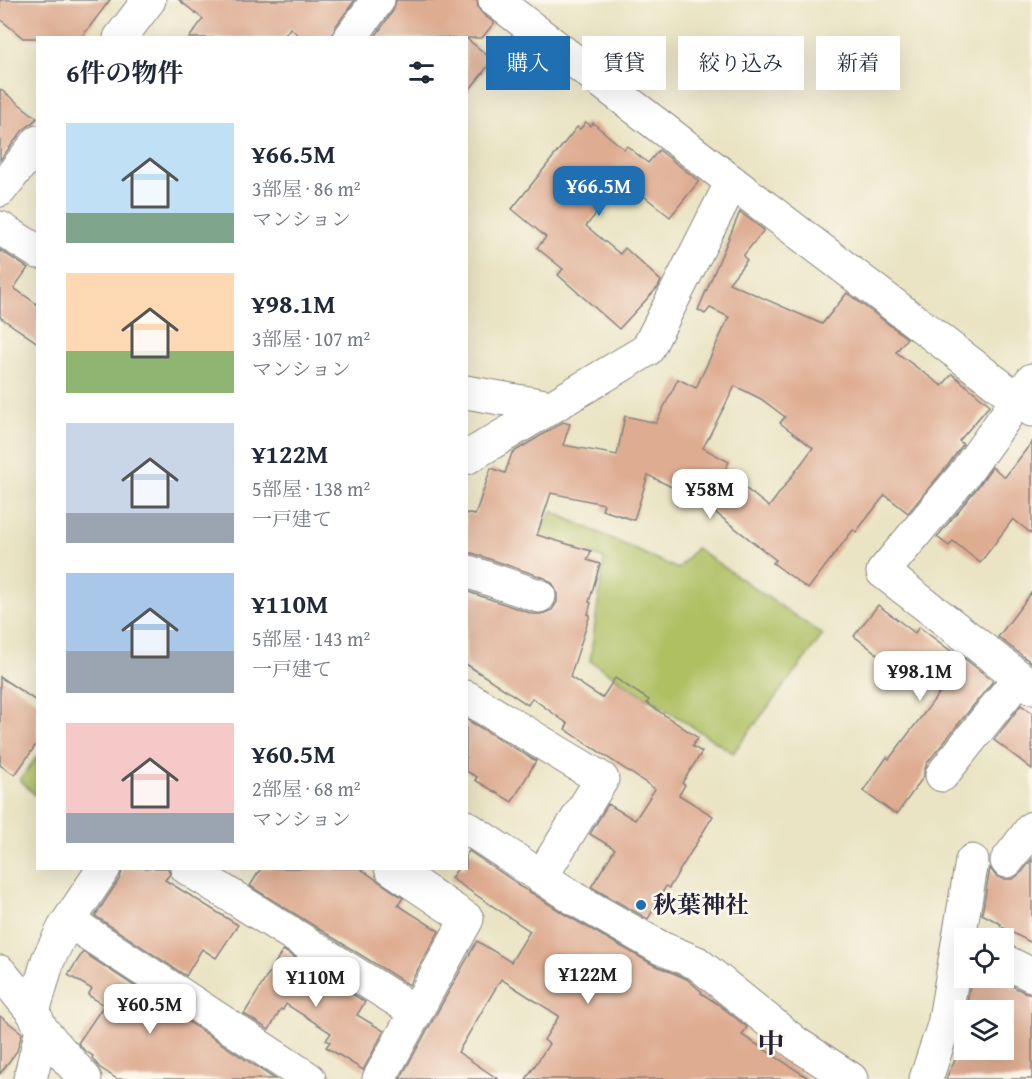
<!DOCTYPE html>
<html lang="ja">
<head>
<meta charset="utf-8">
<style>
  body { margin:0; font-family:"Gentium Book Plus","Noto Serif JP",serif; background:#f6f6f7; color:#1f2937; height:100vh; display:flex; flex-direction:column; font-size:22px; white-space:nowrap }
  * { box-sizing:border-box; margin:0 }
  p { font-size:20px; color:#747a83 }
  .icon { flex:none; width:33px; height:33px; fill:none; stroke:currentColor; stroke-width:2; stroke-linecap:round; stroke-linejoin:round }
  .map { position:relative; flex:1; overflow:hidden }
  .panel { position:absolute; left:36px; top:36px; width:432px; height:834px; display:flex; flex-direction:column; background:#fff; border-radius:0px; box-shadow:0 6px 24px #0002 }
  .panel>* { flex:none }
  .banner { position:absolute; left:486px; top:36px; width:456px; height:54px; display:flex; gap:12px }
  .controls { position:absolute; left:954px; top:928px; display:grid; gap:12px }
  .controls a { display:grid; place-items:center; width:60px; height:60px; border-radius:0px; background:#fff; box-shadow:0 6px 24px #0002; font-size:30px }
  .price { position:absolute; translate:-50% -51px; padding:0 14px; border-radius:12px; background:#fff; color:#222; font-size:20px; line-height:39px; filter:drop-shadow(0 2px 3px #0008) }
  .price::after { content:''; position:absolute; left:50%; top:36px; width:18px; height:14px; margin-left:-9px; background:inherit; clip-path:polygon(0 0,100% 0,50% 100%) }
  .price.on { background:#1f6fb2; color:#fff }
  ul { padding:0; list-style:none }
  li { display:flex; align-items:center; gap:18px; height:150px; padding:0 30px }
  li span { display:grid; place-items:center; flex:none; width:168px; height:120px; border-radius:0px; color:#555 }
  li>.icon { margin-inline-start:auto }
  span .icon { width:72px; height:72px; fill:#fffc; stroke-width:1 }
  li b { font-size:26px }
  h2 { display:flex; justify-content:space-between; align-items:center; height:72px; padding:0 30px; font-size:26px }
  .pill { padding:0 21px; border-radius:0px; background:#fff; box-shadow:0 6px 24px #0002; font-size:21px; line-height:54px }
  .pill.on { background:#1f6fb2; color:#fff }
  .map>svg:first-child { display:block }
  .green { fill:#afc064; stroke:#687150; stroke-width:1.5 }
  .building { fill:#deac91; fill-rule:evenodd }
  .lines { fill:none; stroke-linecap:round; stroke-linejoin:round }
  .minor-casing { stroke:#868380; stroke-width:35 }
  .minor { stroke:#fff; stroke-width:33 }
  .poi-dot { fill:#1f6fb2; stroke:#fbf7ec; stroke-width:2 }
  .labels { text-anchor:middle; stroke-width:5; stroke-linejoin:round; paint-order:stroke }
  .poi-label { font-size:24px; font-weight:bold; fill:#22223b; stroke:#fbf7ec; text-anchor:start }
  .quarter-label { font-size:27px; font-weight:bold; fill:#22223b; stroke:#fbf7ec }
</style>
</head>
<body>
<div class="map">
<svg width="1032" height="1079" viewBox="0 0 1032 1079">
  <rect width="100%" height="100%" fill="#fbf7ec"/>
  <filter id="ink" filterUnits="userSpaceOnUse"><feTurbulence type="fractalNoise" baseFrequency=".0167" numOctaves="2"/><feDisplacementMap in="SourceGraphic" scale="12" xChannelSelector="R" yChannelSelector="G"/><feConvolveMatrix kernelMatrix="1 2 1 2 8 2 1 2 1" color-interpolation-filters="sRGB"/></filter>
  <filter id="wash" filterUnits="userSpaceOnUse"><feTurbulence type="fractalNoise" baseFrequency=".008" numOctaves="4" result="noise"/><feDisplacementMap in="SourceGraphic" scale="24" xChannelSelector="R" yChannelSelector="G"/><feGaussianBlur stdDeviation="1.35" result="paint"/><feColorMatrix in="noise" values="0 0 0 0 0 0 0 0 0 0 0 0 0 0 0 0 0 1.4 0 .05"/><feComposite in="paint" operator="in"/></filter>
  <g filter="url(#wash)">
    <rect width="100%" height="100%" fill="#eae4c4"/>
    <g class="green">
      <polygon points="551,511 678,569 696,548 823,635 733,753 590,661 604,559 540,537"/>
      <polygon points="37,756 37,797 20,780"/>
    </g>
    <g id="blocks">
      <g class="building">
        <polygon points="0,0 110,0 81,38 23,38 0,19"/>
        <polygon points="179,0 355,0 335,27 332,38 302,38 290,28 283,38 189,38 203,19"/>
        <polygon points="396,0 477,0 478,8 484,15 494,23 482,38 374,38 393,11"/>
        <polygon points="466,38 493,60 466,94"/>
        <polygon points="0,89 37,118 31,124 23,130 0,160"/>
        <polygon points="586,122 591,126 593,123 624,149 627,146 648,163 659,150 699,181 670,217 624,180 586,226 620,254 625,248 661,281 658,287 619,329 558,275 563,269 537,248 546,237 512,209 577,127 580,129"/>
        <path d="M740 212 764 230 743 256 747 260 729 283 822 324 847 293 907 338 896 352 942 386 952 374 990 405 959 441 963 444 948 465 908 513 885 495 856 532 853 530 808 589 773 563 776 560 703 503 648 475 634 520 602 510 604 504 551 493 537 535 591 551 587 560 600 564 589 602 591 603 588 614 590 615 570 677 602 698 615 678 649 700 647 703 698 738 692 746 702 752 682 783 685 785 679 795 713 816 669 888 666 886 648 919 591 887 615 849 590 834 608 804 635 820 655 789 565 729 568 724 532 698 528 705 466 664V591L533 614H542L552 610 557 602V593L553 584 545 578 472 553H466V513L475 515 491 468 505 473 512 453 563 422 570 424 563 445 617 455 625 416 656 423 678 379 696 388 729 317 710 308 705 314 698 310ZM735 386 761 399 785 417 780 423 813 448 769 507 724 471 729 462 703 448Z"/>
        <polygon points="0,250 28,268 14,288 38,305 38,343 0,317"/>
        <polygon points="1032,442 1032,534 1013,519 980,563 953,541 949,546 937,537 977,488 992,467 1005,477"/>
        <polygon points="1032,592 1032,663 998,637"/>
        <polygon points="878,605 915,633 919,627 963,660 964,658 993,681 927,763 924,772 924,776 897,814 895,812 894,813 863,791 887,757 889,759 941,691 893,655 888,662 854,636"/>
        <polygon points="0,677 38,702 38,742 15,775 0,765"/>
        <polygon points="1021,705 1032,713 1032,769 994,740"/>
        <polygon points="466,719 536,761 512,802 475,780 477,777 466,771"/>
        <polygon points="469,851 518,884 517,885 535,895 566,915 652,964 687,979 702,992 701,993 718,1004 747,1027 742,1035 810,1079 526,1079 549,1044 544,1040 559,1016 501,979 458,1052 498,1079 400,1079 477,941 511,962 530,931 451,878 458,868 466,868 466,855"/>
        <polygon points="1032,859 1032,943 1000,926 1001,924 982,914 990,868 996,876 1004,879 1013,879 1022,872"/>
        <polygon points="123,868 168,868 170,874 165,880 238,925 216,958 202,949 186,976 95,916 120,878"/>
        <polygon points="261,868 359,868 403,898 398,905 439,931 409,985 250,886"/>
        <polygon points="283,950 365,1002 357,1015 384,1031 363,1070 326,1047 330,1042 326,1040 331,1033 286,1004 283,1010 281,1009 269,1030 244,1014"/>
        <polygon points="83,952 275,1079 117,1079 99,1067 92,1058 93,1056 84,1050 78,1043 104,1005 88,995 92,989 68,975"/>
        <polygon points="975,978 996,978 1024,992 1032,994 1032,1079 946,1079 964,1041 964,1050 1004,1050 1004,1011 965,1011 968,1005 967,1004 969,990"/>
        <polygon points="0,1016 22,1033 17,1051 0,1074"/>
      </g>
    </g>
  </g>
  <g filter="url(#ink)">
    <use href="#blocks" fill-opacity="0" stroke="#868380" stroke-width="1.5"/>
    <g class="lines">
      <g class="minor-casing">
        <g id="minor">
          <polyline points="495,0 732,182 1032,410"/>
          <polyline points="120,38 149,0"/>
          <polyline points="350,38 378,0"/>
          <polyline points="0,190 38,142"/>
          <polyline points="0,228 38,252"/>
          <polyline points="1032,380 963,476 883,572 1032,687"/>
          <polyline points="466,392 551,407"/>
          <polyline points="466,458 647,350 732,182"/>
          <polyline points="466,571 539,596"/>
          <polyline points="466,697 602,779 541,877"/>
          <polyline points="942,775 1019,678"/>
          <polyline points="466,827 575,899 661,948 697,963 797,1044 851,1079"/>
          <polyline points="1007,861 1032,828"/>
          <polyline points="187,868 416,1012"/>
          <polyline points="69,921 309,1079"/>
          <polyline points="1004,961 1032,975"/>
          <polyline points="0,972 33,1012 42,1030 85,1079"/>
          <polyline points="33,1012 48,960 64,928 104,868"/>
          <polyline points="30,1079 42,1030"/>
          <polyline points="379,1079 467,919 391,868"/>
          <polyline points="926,1079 944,1025 972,861"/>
        </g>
      </g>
      <use href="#minor" class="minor"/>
    </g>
  </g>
  <circle class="poi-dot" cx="641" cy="905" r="6"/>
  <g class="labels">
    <g class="poi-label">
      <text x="653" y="913">秋葉神社</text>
    </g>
    <g class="quarter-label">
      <text x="771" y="1053">中</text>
    </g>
  </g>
</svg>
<div class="controls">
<a><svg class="icon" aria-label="locate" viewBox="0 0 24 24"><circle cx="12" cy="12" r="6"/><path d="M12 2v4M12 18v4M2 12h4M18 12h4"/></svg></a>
<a><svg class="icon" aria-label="layers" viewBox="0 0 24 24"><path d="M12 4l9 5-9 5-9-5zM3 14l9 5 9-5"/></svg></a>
</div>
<b class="price on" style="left:599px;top:217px">¥66.5M</b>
<b class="price" style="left:710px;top:520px">¥58M</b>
<b class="price" style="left:920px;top:702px">¥98.1M</b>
<b class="price" style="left:588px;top:1005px">¥122M</b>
<b class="price" style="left:316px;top:1008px">¥110M</b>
<b class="price" style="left:150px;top:1035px">¥60.5M</b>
<div class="banner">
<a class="pill on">購入</a>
<a class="pill">賃貸</a>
<a class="pill">絞り込み</a>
<a class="pill">新着</a>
</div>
<section class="panel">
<h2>6件の物件<svg class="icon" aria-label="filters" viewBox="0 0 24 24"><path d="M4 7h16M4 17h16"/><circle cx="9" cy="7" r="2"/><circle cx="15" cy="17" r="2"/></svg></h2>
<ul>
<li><span style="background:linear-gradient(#bfe0f5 75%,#7fa58c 0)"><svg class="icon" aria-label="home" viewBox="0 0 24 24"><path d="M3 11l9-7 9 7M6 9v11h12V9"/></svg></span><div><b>¥66.5M</b><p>3部屋 · 86 m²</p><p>マンション</p></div></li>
<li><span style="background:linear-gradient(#ffd9b3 65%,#8fb573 0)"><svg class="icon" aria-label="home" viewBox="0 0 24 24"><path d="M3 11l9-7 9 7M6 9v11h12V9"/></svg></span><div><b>¥98.1M</b><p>3部屋 · 107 m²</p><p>マンション</p></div></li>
<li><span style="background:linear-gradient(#c9d6e8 75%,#9aa5b1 0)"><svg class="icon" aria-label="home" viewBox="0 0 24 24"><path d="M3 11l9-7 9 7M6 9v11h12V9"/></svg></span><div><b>¥122M</b><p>5部屋 · 138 m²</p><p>一戸建て</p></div></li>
<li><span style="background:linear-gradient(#a9c7e8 65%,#9aa5b1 0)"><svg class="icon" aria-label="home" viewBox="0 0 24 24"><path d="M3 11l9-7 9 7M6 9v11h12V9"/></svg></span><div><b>¥110M</b><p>5部屋 · 143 m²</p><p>一戸建て</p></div></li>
<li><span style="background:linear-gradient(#f6c9c9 75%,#9aa5b1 0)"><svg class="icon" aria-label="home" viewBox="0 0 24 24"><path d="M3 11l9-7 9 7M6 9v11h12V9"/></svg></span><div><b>¥60.5M</b><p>2部屋 · 68 m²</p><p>マンション</p></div></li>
</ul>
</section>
</div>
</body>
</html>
